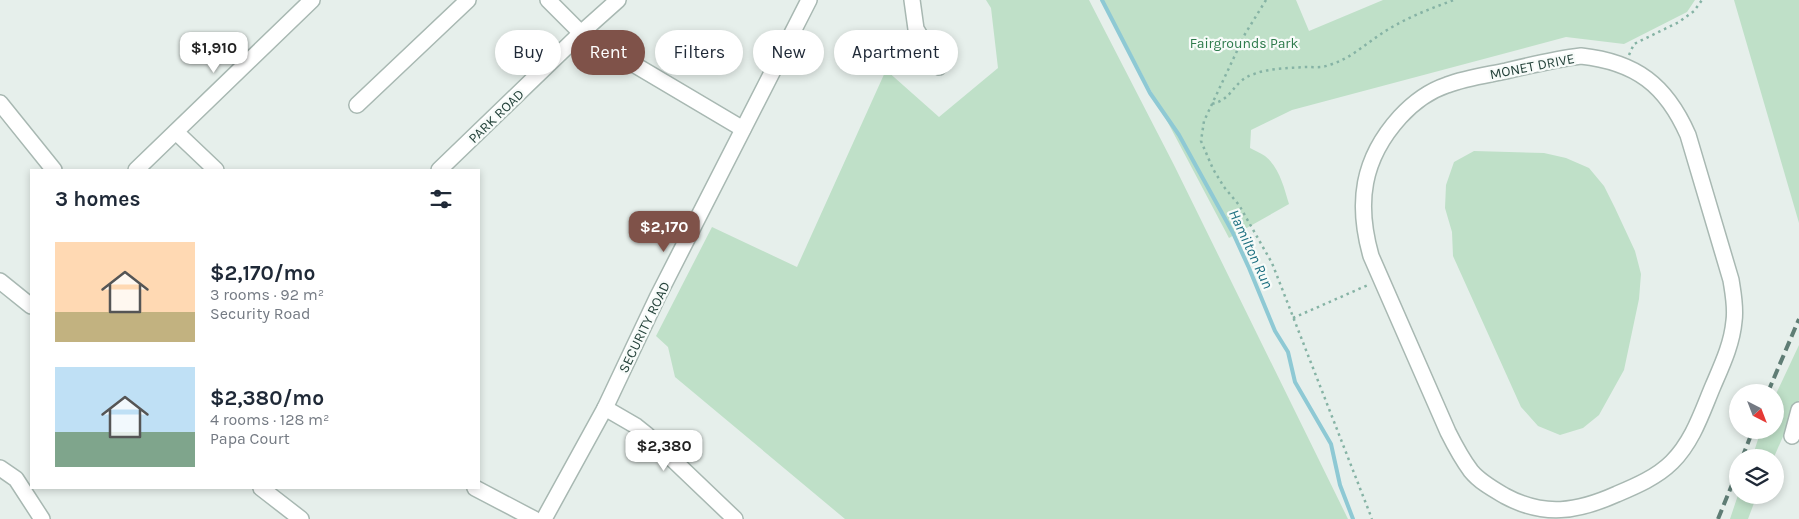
<!DOCTYPE html>
<html lang="en">
<head>
<meta charset="utf-8">
<style>
  body { margin:0; font-family:Karla,sans-serif; background:#f2f2f3; color:#1f2937; height:100vh; display:flex; flex-direction:column; font-size:19px; white-space:nowrap }
  * { box-sizing:border-box; margin:0 }
  p { font-size:16px; color:#747a83 }
  .icon { flex:none; width:28px; height:28px; fill:none; stroke:currentColor; stroke-width:2; stroke-linecap:round; stroke-linejoin:round }
  .map { position:relative; flex:1; overflow:hidden }
  .side { position:absolute; left:30px; top:169px; width:450px; height:320px; display:flex; flex-direction:column; background:#fff; border-radius:0px; box-shadow:0 2px 8px #0003 }
  .side>* { flex:none }
  .banner { position:absolute; left:495px; top:30px; width:475px; height:45px; display:flex; gap:10px }
  .needle { width:32px; rotate:138deg }
  .controls { position:absolute; left:1729px; top:384px; display:grid; gap:10px }
  .controls a { display:grid; place-items:center; width:55px; height:55px; border-radius:50%; background:#fff; box-shadow:0 2px 8px #0003; font-size:25px }
  .price { position:absolute; translate:-50% -42px; padding:0 11px; border-radius:10px; background:#fff; color:#222; font-size:16px; line-height:32px; filter:drop-shadow(0 1px 2px #0008) }
  .price::after { content:''; position:absolute; left:50%; top:30px; width:15px; height:11px; margin-left:-8px; background:inherit; clip-path:polygon(0 0,100% 0,50% 100%) }
  .price.active { background:#7f5249; color:#fff }
  ul { padding:0; list-style:none }
  li { display:flex; align-items:center; gap:15px; height:125px; padding:0 25px }
  li span { display:grid; place-items:center; flex:none; width:140px; height:100px; border-radius:0px; color:#555 }
  li>.icon { margin-inline-start:auto }
  span .icon { width:60px; height:60px; fill:#fffc; stroke-width:1 }
  li b { font-size:21px }
  h2 { display:flex; justify-content:space-between; align-items:center; height:60px; padding:0 25px; font-size:21px }
  .tag { padding:0 18px; border-radius:22px; background:#fff; box-shadow:0 2px 8px #0003; font-size:18px; line-height:45px }
  .tag.active { background:#7f5249; color:#fff }
  .map>svg:first-child { display:block }
  .green { fill:#bfe0c8 }
  .lines { fill:none; stroke-linecap:round; stroke-linejoin:round }
  .stream { stroke:#8ec9d4; stroke-width:4 }
  .minor-casing { stroke:#a8b8b2; stroke-width:18 }
  .path { stroke:#86b3a5; stroke-width:2.5; stroke-dasharray:2.5 4; stroke-linecap:butt }
  .minor { stroke:#fff; stroke-width:15 }
  .rail { stroke:#5f7d75; stroke-width:4; stroke-dasharray:10 5; stroke-linecap:butt }
  .labels { text-anchor:middle; stroke-width:4.5; stroke-linejoin:round; paint-order:stroke }
  .park-label { font-size:14px; fill:#2d7a4b; stroke:#f7fbf9 }
  .street-label { font-size:14px; fill:#24423a; stroke:#f7fbf9 }
  .water-label { font-size:15px; font-style:italic; fill:#1c6f80; stroke:#f7fbf9 }
</style>
</head>
<body>
<div class="map">
<svg width="1799" height="519" viewBox="0 0 1799 519">
  <rect width="100%" height="100%" fill="#e6efeb"/>
  <g class="green">
    <polygon points="986,0 1089,0 1174,165 1348,519 845,519 675,377 668,347 656,336 712,227 797,267 886,70 939,117 998,68 991,8"/>
    <path d="M1103 0H1296L1309 31 1383 0H1695L1687 12 1624 44 1566 37 1292 110 1251 130 1250 148C1255 151 1261 153 1265 156 1279 167 1284 187 1289 204L1229 238Z"/>
    <polygon points="1734,0 1799,0 1799,223"/>
    <polygon points="1474,151 1544,153 1566,158 1589,168 1604,186 1615,208 1635,251 1641,274 1639,299 1624,370 1599,415 1583,428 1560,435 1538,426 1521,407 1453,256 1452,232 1445,208 1446,185 1454,162"/>
    <polygon points="1799,345 1799,400 1774,457 1752,458 1761,430 1775,430 1775,396"/>
    <polygon points="1738,495 1757,495 1748,519 1730,519"/>
  </g>
  <g class="lines">
    <polyline class="stream" points="1102,0 1150,93 1179,135 1233,233 1249,268 1275,331 1288,352 1295,382 1331,444 1340,485 1353,519"/>
    <g class="minor-casing">
      <g id="minor">
        <polyline points="548,0 581,33 743,129"/>
        <polyline points="912,0 916,29 939,67"/>
        <path d="M1581 56C1636 62 1666 85 1688 135L1731 280C1733 293 1736 307 1734 321 1732 344 1722 365 1713 386 1702 412 1693 441 1672 462 1657 477 1636 486 1617 494 1577 512 1544 517 1505 496 1493 489 1480 482 1471 471 1462 459 1455 446 1448 432L1371 256C1356 203 1362 159 1400 117 1412 104 1429 91 1447 85 1465 78 1487 75 1506 71 1531 65 1556 59 1581 56Z"/>
        <polyline points="0,103 54,170"/>
        <polyline points="357,105 468,0"/>
        <polyline points="176,132 216,170"/>
        <polyline points="136,170 312,0"/>
        <polyline points="439,170 581,33 618,0"/>
        <polyline points="0,281 31,306"/>
        <polyline points="605,408 636,426 646,434 735,519"/>
        <polyline points="1792,436 1799,410"/>
        <polyline points="0,468 16,479 42,519"/>
        <polyline points="261,488 301,519"/>
        <polyline points="475,488 534,519"/>
        <polyline points="544,519 605,408 657,298 809,0"/>
      </g>
    </g>
    <g class="path">
      <polyline points="1266,0 1245,34 1204,121 1201,141 1213,169 1224,187 1239,205 1272,263 1372,519"/>
      <polyline points="1629,55 1634,44 1679,22 1694,11 1702,0"/>
      <path d="M1212 104C1234 99 1232 81 1254 74 1270 68 1289 68 1307 67 1314 67 1322 68 1329 65 1350 59 1364 45 1381 34 1403 19 1429 9 1454 0"/>
      <polyline points="1293,318 1368,285"/>
    </g>
    <use href="#minor" class="minor"/>
    <g class="rail">
      <polyline points="1768,392 1799,319"/>
      <polyline points="1742,458 1753,430"/>
      <polyline points="1718,519 1738,470"/>
    </g>
  </g>
  <g class="labels">
    <g class="park-label">
      <text x="1244" y="48">Fairgrounds Park</text>
    </g>
    <g class="street-label">
      <text transform="translate(1532 66) rotate(-11)" y="5">MONET DRIVE</text>
      <text transform="translate(496 116) rotate(-44)" y="5">PARK ROAD</text>
      <text transform="translate(644 327) rotate(-64)" y="5">SECURITY ROAD</text>
    </g>
    <g class="water-label">
      <text transform="translate(1251 249) rotate(65)" y="5">Hamilton Run</text>
    </g>
  </g>
</svg>
<div class="controls">
<a><svg class="needle" viewBox="-14 -14 28 28"><path d="M0-13l5 13h-10z" fill="#e53935"/><path d="M0 13l5-13h-10z" fill="#747a83"/></svg></a>
<a><svg class="icon" aria-label="layers" viewBox="0 0 24 24"><path d="M12 4l9 5-9 5-9-5zM3 14l9 5 9-5"/></svg></a>
</div>
<b class="price" style="left:214px;top:74px">$1,910</b>
<b class="price active" style="left:664px;top:253px">$2,170</b>
<b class="price" style="left:664px;top:472px">$2,380</b>
<div class="banner">
<a class="tag">Buy</a>
<a class="tag active">Rent</a>
<a class="tag">Filters</a>
<a class="tag">New</a>
<a class="tag">Apartment</a>
</div>
<section class="side">
<h2>3 homes<svg class="icon" aria-label="filters" viewBox="0 0 24 24"><path d="M4 7h16M4 17h16"/><circle cx="9" cy="7" r="2"/><circle cx="15" cy="17" r="2"/></svg></h2>
<ul>
<li><span style="background:linear-gradient(#ffd9b3 70%,#c2b280 0)"><svg class="icon" aria-label="home" viewBox="0 0 24 24"><path d="M3 11l9-7 9 7M6 9v11h12V9"/></svg></span><div><b>$2,170/mo</b><p>3 rooms · 92 m²</p><p>Security Road</p></div></li>
<li><span style="background:linear-gradient(#bfe0f5 65%,#7fa58c 0)"><svg class="icon" aria-label="home" viewBox="0 0 24 24"><path d="M3 11l9-7 9 7M6 9v11h12V9"/></svg></span><div><b>$2,380/mo</b><p>4 rooms · 128 m²</p><p>Papa Court</p></div></li>
</ul>
</section>
</div>
</body>
</html>
